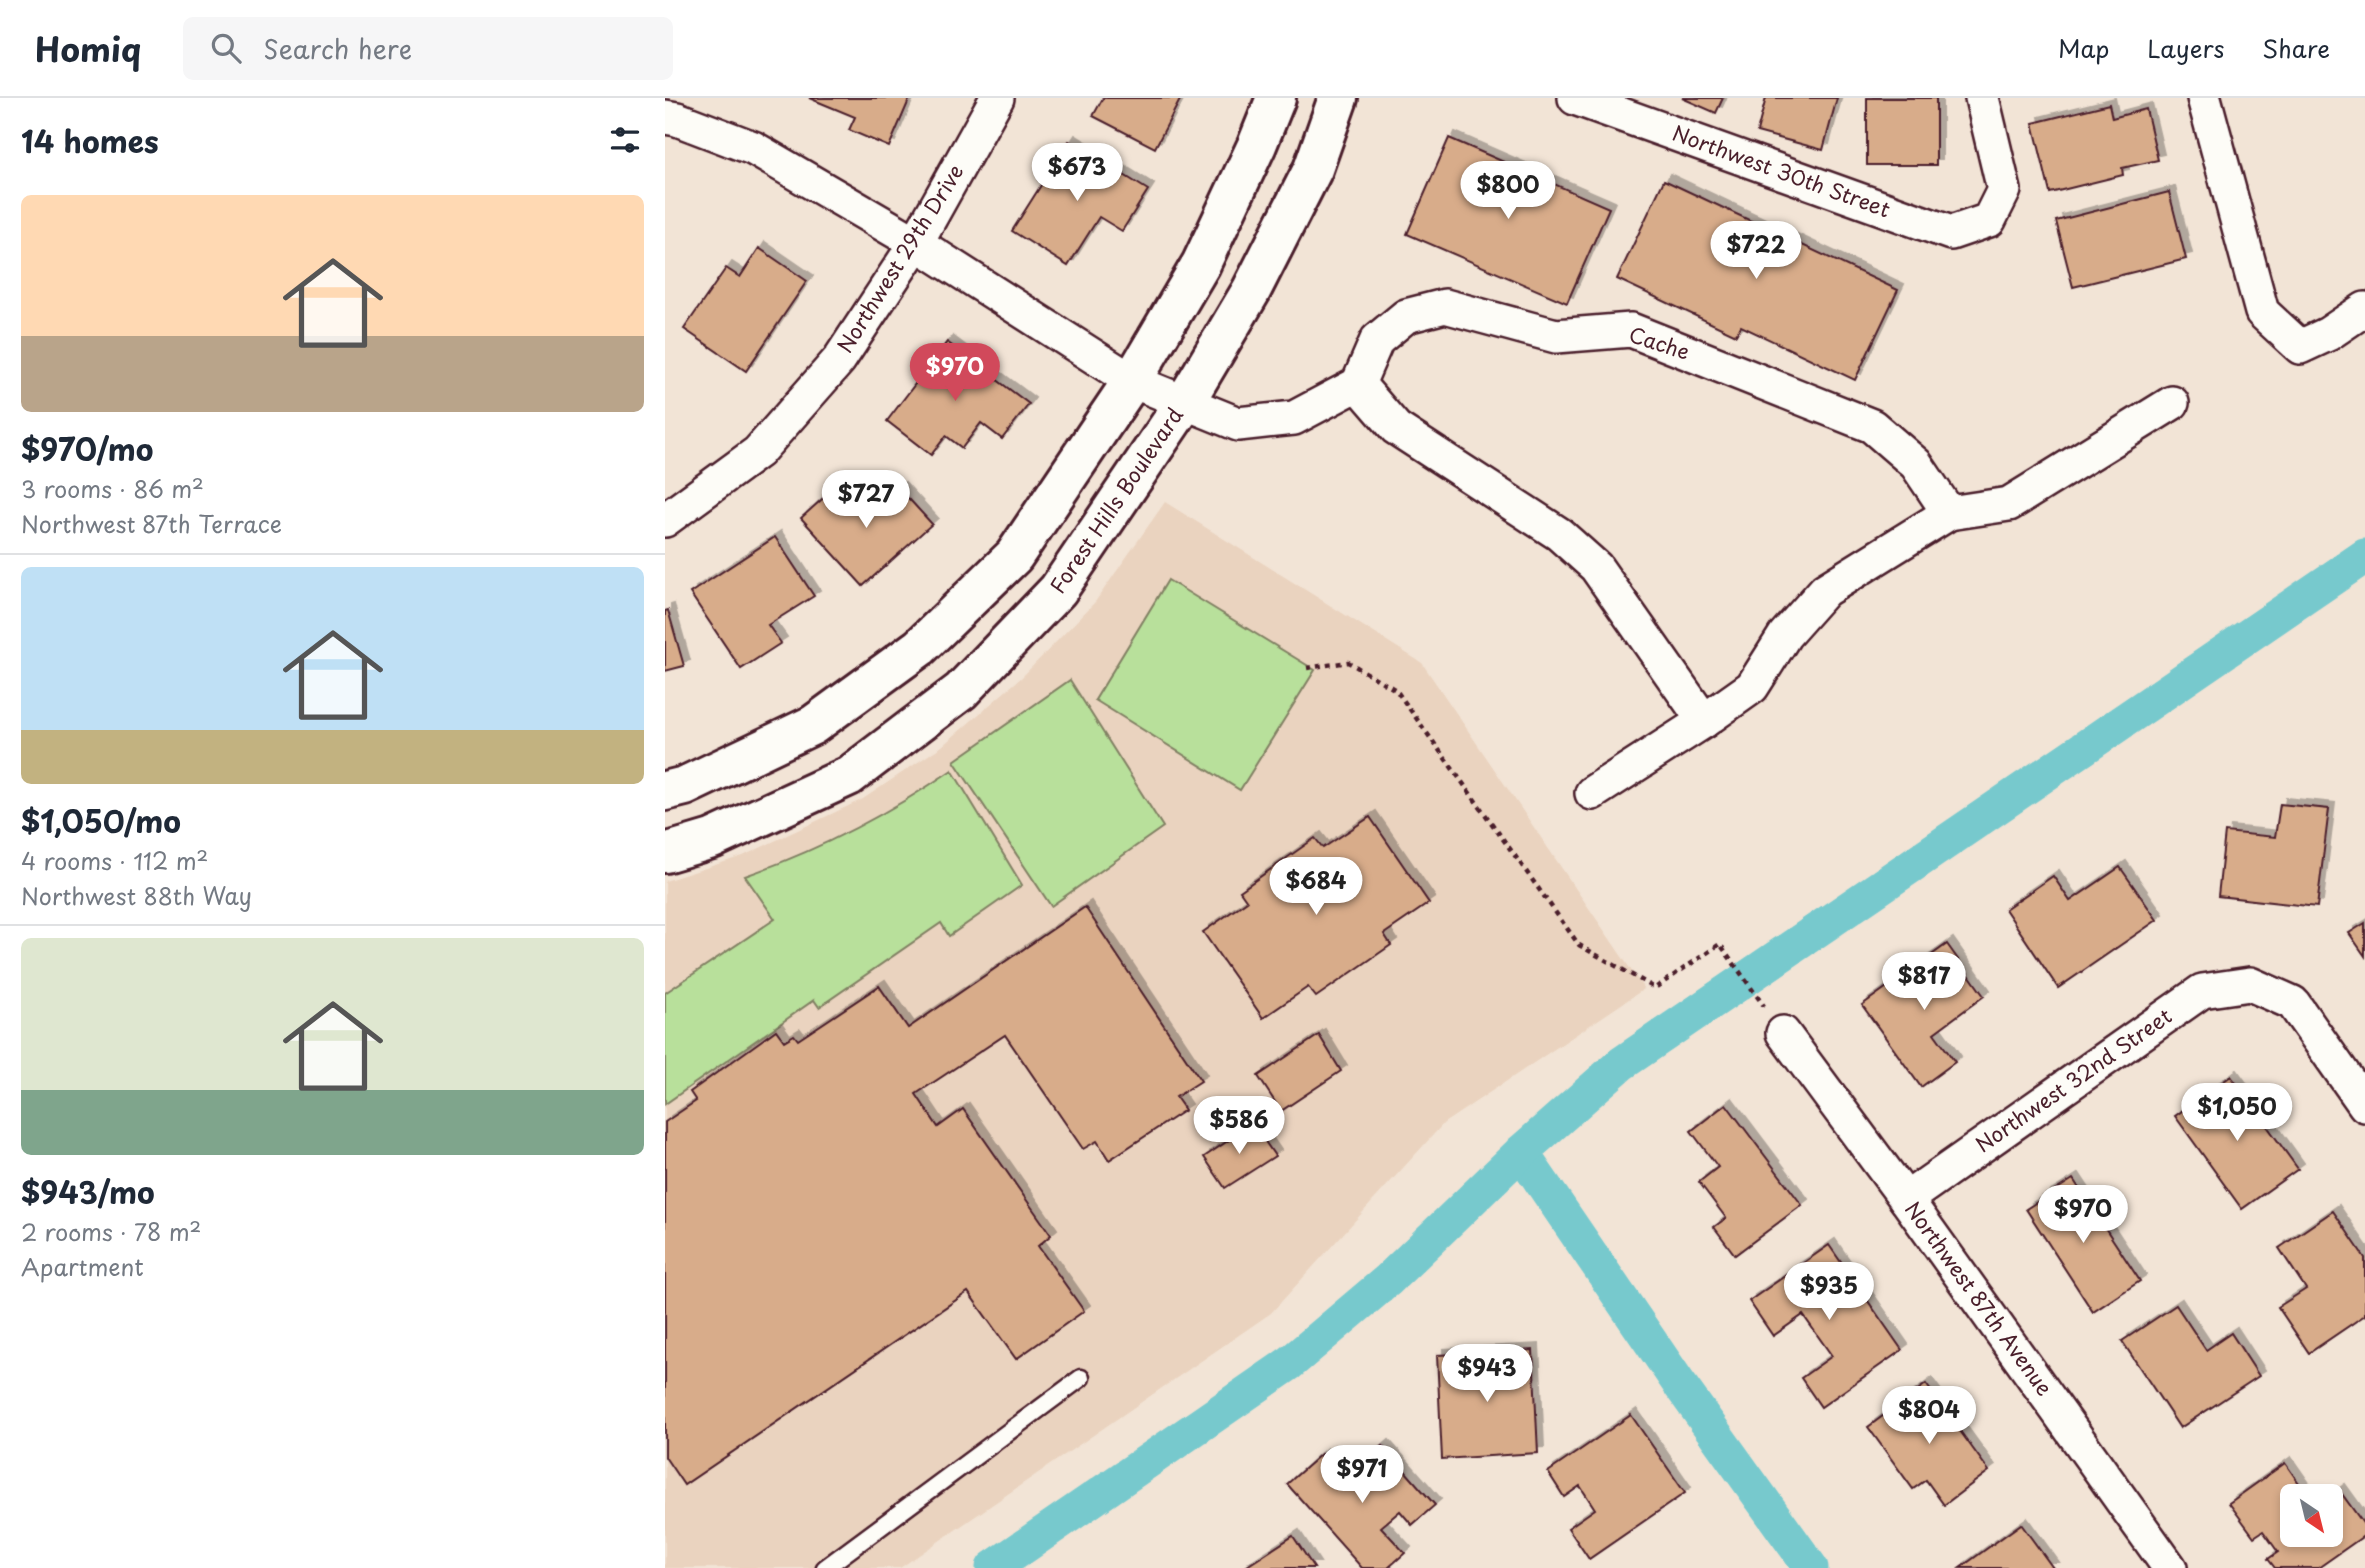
<!DOCTYPE html>
<html lang="en">
<head>
<meta charset="utf-8">
<style>
  body { margin:0; font-family:"Playpen Sans",sans-serif; background:#f6f6f7; color:#1f2937; height:100vh; display:flex; flex-direction:column; font-size:26px; white-space:nowrap }
  * { box-sizing:border-box; margin:0 }
  p { font-size:23px; color:#747a83 }
  .icon { flex:none; width:38px; height:38px; fill:none; stroke:currentColor; stroke-width:2; stroke-linecap:round; stroke-linejoin:round }
  .map { position:relative; flex:1; overflow:hidden }
  .drawer { display:flex; flex-direction:column; background:#fff; width:665px }
  .drawer>* { flex:none }
  .needle { width:46px; rotate:145deg }
  .controls { position:absolute; left:1615px; top:1386px; display:grid; gap:14px }
  .controls a { display:grid; place-items:center; width:63px; height:63px; border-radius:10px; background:#fff; box-shadow:0 4px 10px #0003; font-size:35px }
  .price { position:absolute; translate:-50% -60px; padding:0 16px; border-radius:24px; background:#fff; color:#222; font-size:23px; line-height:46px; filter:drop-shadow(0 2px 4px #0008) }
  .price::after { content:''; position:absolute; left:50%; top:42px; width:21px; height:16px; margin-left:-10px; background:inherit; clip-path:polygon(0 0,100% 0,50% 100%) }
  .price.current { background:#d1495b; color:#fff }
  ul { padding:0; list-style:none }
  li { display:grid; align-content:center; gap:14px; height:371px; padding:0 21px }
  li+li { border-top:2px solid #e0e1e3 }
  li span { display:grid; place-items:center; height:217px; border-radius:10px; color:#555 }
  li>.icon { margin-inline-start:auto }
  span .icon { width:126px; height:126px; fill:#fffc; stroke-width:1 }
  li b { font-size:30px }
  h2 { display:flex; justify-content:space-between; align-items:center; height:84px; padding:0 21px; font-size:30px }
  header { display:flex; align-items:center; gap:42px; box-sizing:border-box; height:98px; padding:0 35px; background:#fff; border-bottom:2px solid #e0e1e3 }
  header strong { font-size:33px }
  nav { display:flex; gap:38px; margin-inline-start:auto; font-size:24px }
  .search { width:490px; height:63px; background:#f6f6f7; display:flex; align-items:center; gap:18px; box-sizing:border-box; padding:0 24px; border-radius:10px; color:#747a83; font-size:26px }
  main { display:flex; flex:1; min-height:0 }
  .map>svg:first-child { display:block }
  .built { fill:#ead3bf }
  .green { fill:#b8e09b; stroke:#818063; stroke-width:2 }
  .lines { fill:none; stroke-linecap:round; stroke-linejoin:round }
  .canal { stroke:#77c9cd; stroke-width:35 }
  .building { fill:#d8ac8a; stroke:#4a1f2b; stroke-width:2; filter:url(#shadow) }
  .lane-casing { stroke:#4a1f2b; stroke-width:21 }
  .street-casing { stroke:#4a1f2b; stroke-width:38 }
  .secondary-casing { stroke:#4a1f2b; stroke-width:44 }
  .path { stroke:#4a1f2b; stroke-width:4.5; stroke-dasharray:5 5; stroke-linecap:butt }
  .lane { stroke:#fdfcf7; stroke-width:16 }
  .street { stroke:#fdfcf7; stroke-width:33 }
  .secondary { stroke:#fdfcf7; stroke-width:38 }
  .labels { text-anchor:middle; stroke-width:5; stroke-linejoin:round; paint-order:stroke }
  .street-label { font-size:21px; fill:#4a1f2b; stroke:#fdfcf7 }
</style>
</head>
<body>
<header>
<strong>Homiq</strong>
<div class="search"><svg class="icon" aria-label="search" viewBox="0 0 24 24"><circle cx="10" cy="10" r="6"/><path d="M15 15l6 6"/></svg>Search here</div>
<nav><a>Map</a><a>Layers</a><a>Share</a></nav>
</header>
<main>
<section class="drawer">
<h2>14 homes<svg class="icon" aria-label="filters" viewBox="0 0 24 24"><path d="M4 7h16M4 17h16"/><circle cx="9" cy="7" r="2"/><circle cx="15" cy="17" r="2"/></svg></h2>
<ul>
<li><span style="background:linear-gradient(#ffd9b3 65%,#b9a48a 0)"><svg class="icon" aria-label="home" viewBox="0 0 24 24"><path d="M3 11l9-7 9 7M6 9v11h12V9"/></svg></span><div><b>$970/mo</b><p>3 rooms · 86 m²</p><p>Northwest 87th Terrace</p></div></li>
<li><span style="background:linear-gradient(#bfe0f5 75%,#c2b280 0)"><svg class="icon" aria-label="home" viewBox="0 0 24 24"><path d="M3 11l9-7 9 7M6 9v11h12V9"/></svg></span><div><b>$1,050/mo</b><p>4 rooms · 112 m²</p><p>Northwest 88th Way</p></div></li>
<li><span style="background:linear-gradient(#dfe7d0 70%,#7fa58c 0)"><svg class="icon" aria-label="home" viewBox="0 0 24 24"><path d="M3 11l9-7 9 7M6 9v11h12V9"/></svg></span><div><b>$943/mo</b><p>2 rooms · 78 m²</p><p>Apartment</p></div></li>
</ul>
</section>
<div class="map">
<svg width="1700" height="1470" viewBox="0 0 1700 1470">
  <defs>
    <filter id="shadow"><feDropShadow dx="6" dy="-6" stdDeviation="0" flood-color="#0004"/></filter>
  </defs>
  <rect width="100%" height="100%" fill="#f2e4d6"/>
  <filter id="ink" filterUnits="userSpaceOnUse"><feTurbulence type="fractalNoise" baseFrequency=".0143" numOctaves="2"/><feDisplacementMap in="SourceGraphic" scale="14" xChannelSelector="R" yChannelSelector="G"/><feConvolveMatrix kernelMatrix="1 2 1 2 8 2 1 2 1" color-interpolation-filters="sRGB"/></filter>
  <g filter="url(#ink)">
    <polygon class="built" points="500,404 757,565 979,891 779,1025 606,1215 235,1470 0,1470 0,783 78,758 198,701 277,648 357,579 430,504"/>
    <g class="green">
      <polygon points="503,482 650,572 575,692 430,602"/>
      <polygon points="405,582 498,729 386,808 289,663"/>
      <path d="M287 672 357 787 284 838 276 825 154 909 149 902 0 1006V895L110 821 80 778C154 752 223 716 287 672Z"/>
    </g>
    <g class="lines">
      <g class="canal">
        <polyline points="856,1054 1013,1284 1146,1470"/>
        <polyline points="328,1470 625,1265 723,1182 856,1054 956,966 1700,458"/>
      </g>
    </g>
    <g class="building">
      <polygon points="144,0 245,0 224,49 184,32 190,19"/>
      <polygon points="438,0 516,0 490,50 428,18"/>
      <polygon points="1017,0 1058,0 1051,15"/>
      <polygon points="1101,0 1172,0 1158,52 1092,34"/>
      <rect x="1202" y="0" width="69" height="67"/>
      <polygon points="1444,6 1447,20 1481,11 1493,62 1457,70 1458,77 1385,95 1368,25"/>
      <polygon points="784,40 944,110 902,205 742,136"/>
      <polygon points="404,43 483,92 457,133 434,119 403,168 347,133"/>
      <polygon points="999,82 1233,192 1190,282 1076,228 1071,237 952,181"/>
      <polygon points="1504,94 1521,161 1408,189 1391,123"/>
      <polygon points="94,150 142,183 81,273 19,231 61,170 75,179"/>
      <polygon points="282,244 364,306 337,341 316,325 297,350 281,338 266,357 222,323"/>
      <polygon points="174,386 203,417 234,390 267,426 198,488 136,420"/>
      <polygon points="110,439 149,498 103,527 116,545 76,571 25,495"/>
      <polygon points="3,512 19,568 0,573 0,513"/>
      <polygon points="1615,706 1664,711 1652,809 1553,798 1560,734 1610,739"/>
      <polygon points="705,719 764,805 719,836 726,847 651,899 643,889 598,920 538,834 582,803 575,793 650,740 658,750"/>
      <polygon points="1455,769 1492,822 1393,890 1340,811 1388,778 1405,803"/>
      <polygon points="420,809 536,983 511,999 520,1012 444,1062 432,1043 418,1051 340,937 251,996 273,1029 298,1011 386,1137 373,1148 419,1213 351,1261 303,1194 19,1387 0,1359 0,1024 31,1003 25,994 111,932 119,943 129,937 133,942 214,888 243,930"/>
      <polygon points="1700,825 1700,858 1684,835"/>
      <polygon points="1282,846 1319,898 1269,935 1290,964 1256,989 1197,907"/>
      <polygon points="654,937 676,973 616,1013 593,978"/>
      <polygon points="1566,978 1633,1071 1577,1111 1510,1018"/>
      <polygon points="1061,1006 1137,1107 1070,1157 1049,1129 1061,1120 1034,1084 1053,1069 1026,1033"/>
      <polygon points="588,1026 610,1058 560,1090 539,1059"/>
      <polygon points="1408,1081 1475,1183 1428,1214 1361,1111"/>
      <polygon points="1668,1113 1700,1160 1700,1217 1644,1255 1613,1209 1641,1191 1614,1150"/>
      <polygon points="1164,1147 1237,1252 1156,1309 1136,1280 1167,1258 1138,1217 1108,1238 1084,1203"/>
      <polygon points="1511,1207 1541,1252 1566,1235 1594,1278 1515,1330 1457,1243"/>
      <polygon points="868,1252 873,1355 777,1361 772,1257"/>
      <polygon points="1261,1286 1324,1373 1279,1407 1261,1382 1248,1391 1203,1329"/>
      <polygon points="966,1317 1020,1395 924,1461 903,1430 930,1411 915,1388 899,1399 883,1374"/>
      <polygon points="718,1348 770,1407 747,1427 735,1413 716,1429 740,1455 723,1470 697,1470 622,1386 656,1356 679,1382"/>
      <polygon points="1620,1365 1643,1398 1628,1398 1628,1437 1666,1437 1666,1398 1674,1392 1700,1428 1700,1437 1653,1470 1610,1470 1603,1461 1613,1454 1598,1433 1589,1439 1564,1405"/>
      <polygon points="1356,1426 1388,1470 1295,1470"/>
      <polygon points="628,1438 649,1470 579,1470"/>
    </g>
    <g class="lines">
      <g class="lane-casing">
        <polyline id="lane" points="160,1470 416,1280"/>
      </g>
      <g class="street-casing">
        <g id="street">
          <polyline points="910,0 1286,135 1324,122 1339,92 1317,0"/>
          <polyline points="1539,0 1597,214 1635,249 1663,236 1700,211"/>
          <polyline points="0,19 12,21 88,50 251,145 467,283 573,326 629,320 693,286 712,242 741,218 780,208 891,238 966,232 1207,328 1251,366 1284,415"/>
          <polyline points="693,286 731,330 894,436 931,469 1039,623"/>
          <polyline points="0,422 93,354 174,262 251,145 332,0"/>
          <polyline points="927,695 1039,623 1087,589 1120,537 1160,492 1284,415 1344,406 1507,305"/>
          <polyline points="1118,935 1241,1101 1505,1470"/>
          <polyline points="1241,1101 1537,893 1585,886 1628,905 1700,1007"/>
        </g>
      </g>
      <g class="secondary-casing">
        <g id="secondary">
          <polyline points="0,693 20,688 148,627 255,549 349,458 467,283 536,166 592,47 611,0"/>
          <polyline points="0,755 47,741 184,678 296,593 393,492 520,304 586,193 648,71 673,0"/>
        </g>
      </g>
      <polyline class="path" points="642,570 683,564 731,592 914,847 990,890 1055,846 1099,908"/>
      <use href="#lane" class="lane"/>
      <use href="#street" class="street"/>
      <use href="#secondary" class="secondary"/>
    </g>
  </g>
  <g class="labels">
    <g class="street-label">
      <text transform="translate(1116 74) rotate(20)" y="7">Northwest 30th Street</text>
      <text transform="translate(236 161) rotate(-58)" y="7">Northwest 29th Drive</text>
      <text transform="translate(994 246) rotate(18)" y="7">Cache</text>
      <text transform="translate(452 403) rotate(-56)" y="7">Forest Hills Boulevard</text>
      <text transform="translate(1409 983) rotate(-35)" y="7">Northwest 32nd Street</text>
      <text transform="translate(1313 1201) rotate(54)" y="7">Northwest 87th Avenue</text>
    </g>
  </g>
</svg>
<div class="controls">
<a><svg class="needle" viewBox="-14 -14 28 28"><path d="M0-13l5 13h-10z" fill="#e53935"/><path d="M0 13l5-13h-10z" fill="#747a83"/></svg></a>
</div>
<b class="price" style="left:412px;top:105px">$673</b>
<b class="price" style="left:843px;top:123px">$800</b>
<b class="price" style="left:1091px;top:183px">$722</b>
<b class="price current" style="left:290px;top:305px">$970</b>
<b class="price" style="left:201px;top:432px">$727</b>
<b class="price" style="left:651px;top:819px">$684</b>
<b class="price" style="left:1259px;top:914px">$817</b>
<b class="price" style="left:1572px;top:1045px">$1,050</b>
<b class="price" style="left:574px;top:1058px">$586</b>
<b class="price" style="left:1418px;top:1147px">$970</b>
<b class="price" style="left:1164px;top:1224px">$935</b>
<b class="price" style="left:822px;top:1306px">$943</b>
<b class="price" style="left:1264px;top:1348px">$804</b>
<b class="price" style="left:697px;top:1407px">$971</b>
</div>
</main>
</body>
</html>
